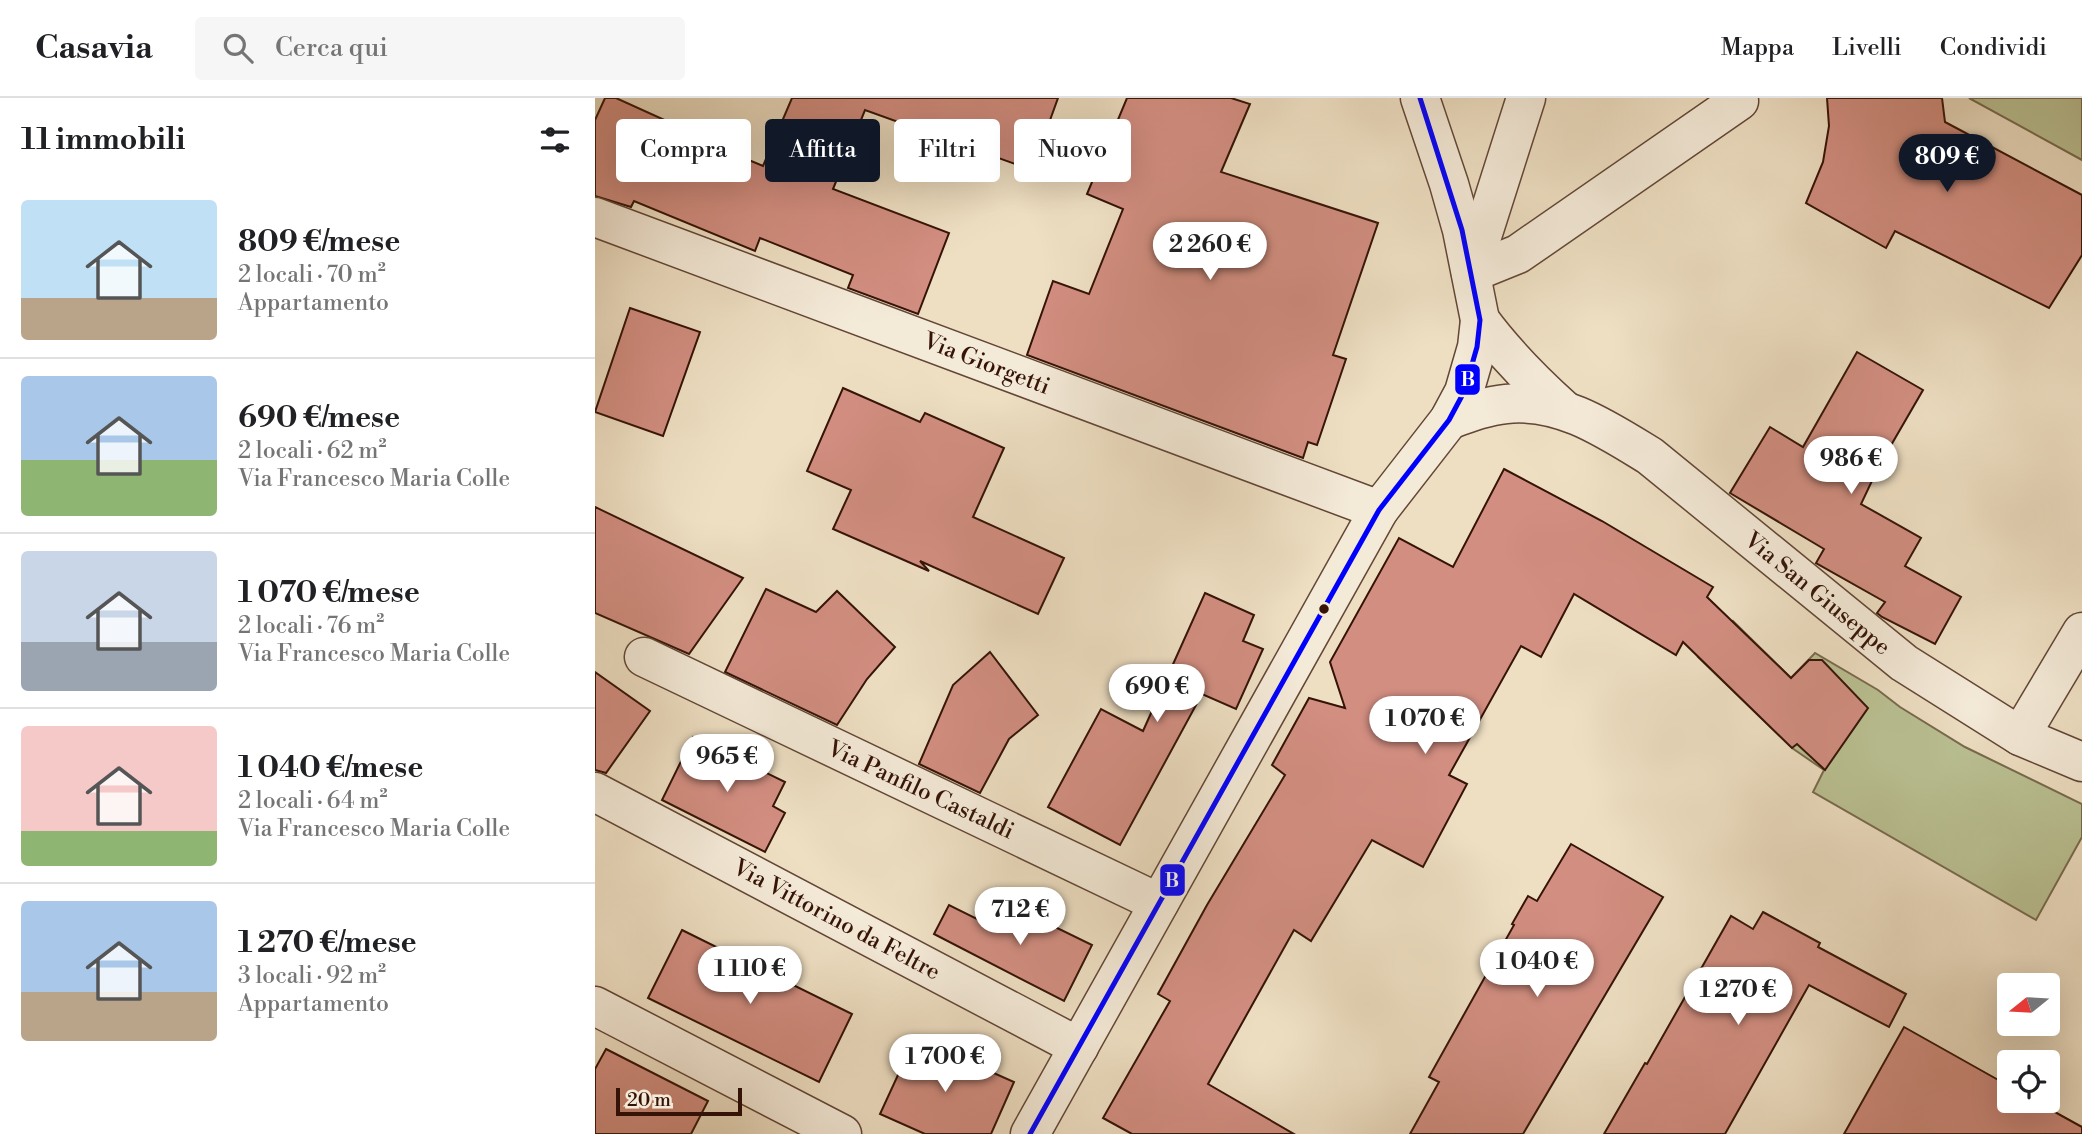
<!DOCTYPE html>
<html lang="it">
<head>
<meta charset="utf-8">
<style>
  body { margin:0; font-family:"Libre Bodoni",serif; background:#f6f6f6; color:#202124; height:100vh; display:flex; flex-direction:column; font-size:26px; white-space:nowrap }
  * { box-sizing:border-box; margin:0 }
  p { font-size:23px; color:#757577 }
  .icon { flex:none; width:38px; height:38px; fill:none; stroke:currentColor; stroke-width:2; stroke-linecap:round; stroke-linejoin:round }
  .map { position:relative; flex:1; overflow:hidden }
  .panel { display:flex; flex-direction:column; background:#fff; width:595px }
  .panel>* { flex:none }
  .hud { position:absolute; left:21px; top:21px; width:665px; height:63px; display:flex; gap:14px }
  .needle { width:46px; rotate:252deg }
  .controls { position:absolute; left:1402px; top:875px; display:grid; gap:14px }
  .controls a { display:grid; place-items:center; width:63px; height:63px; border-radius:7px; background:#fff; box-shadow:0 7px 28px #0002; font-size:35px }
  .scale { position:absolute; left:21px; bottom:18px; width:126px; box-sizing:border-box; padding-left:7px; border:4px solid #351307; border-top:0; font-size:19px; line-height:24px; white-space:nowrap; color:#351307; -webkit-text-stroke:5px #f4ead8; paint-order:stroke }
  .price { position:absolute; translate:-50% -60px; padding:0 16px; border-radius:24px; background:#fff; color:#222; font-size:23px; line-height:46px; filter:drop-shadow(0 2px 4px #0008) }
  .price::after { content:''; position:absolute; left:50%; top:42px; width:21px; height:16px; margin-left:-10px; background:inherit; clip-path:polygon(0 0,100% 0,50% 100%) }
  .price.active { background:#111827; color:#fff }
  ul { padding:0; list-style:none }
  li { display:flex; align-items:center; gap:21px; height:175px; padding:0 21px }
  li+li { border-top:2px solid #e0e0e0 }
  li span { display:grid; place-items:center; flex:none; width:196px; height:140px; border-radius:7px; color:#555 }
  li>.icon { margin-inline-start:auto }
  span .icon { width:84px; height:84px; fill:#fffc; stroke-width:1 }
  li b { font-size:30px }
  h2 { display:flex; justify-content:space-between; align-items:center; height:84px; padding:0 21px; font-size:30px }
  .tag { padding:0 24px; border-radius:7px; background:#fff; box-shadow:0 7px 28px #0002; font-size:24px; line-height:63px }
  .tag.active { background:#111827; color:#fff }
  header { display:flex; align-items:center; gap:42px; box-sizing:border-box; height:98px; padding:0 35px; background:#fff; border-bottom:2px solid #e0e0e0 }
  header strong { font-size:33px }
  nav { display:flex; gap:38px; margin-inline-start:auto; font-size:24px }
  .search { width:490px; height:63px; background:#f6f6f6; display:flex; align-items:center; gap:18px; box-sizing:border-box; padding:0 24px; border-radius:7px; color:#757577; font-size:26px }
  main { display:flex; flex:1; min-height:0 }
  .map>svg:first-child { display:block }
  .green { fill:#bac193; stroke:#786a4d; stroke-width:2 }
  .building { fill:#d28e81; stroke:#351307; stroke-width:2 }
  .lines { fill:none; stroke-linecap:round; stroke-linejoin:round }
  .minor-casing { stroke:#634636; stroke-width:41 }
  .minor { stroke:#f4ead8; stroke-width:38 }
  .bus-1-casing { stroke:#f4ead8; stroke-width:10 }
  .bus-1 { stroke:#00f; stroke-width:5 }
  .bus-dot { fill:#351307; stroke:#f4ead8; stroke-width:2.5 }
  .labels { text-anchor:middle; stroke-width:6; stroke-linejoin:round; paint-order:stroke }
  .street-label { font-size:23px; fill:#351307; stroke:#f4ead8 }
  .line-badge { stroke:#f4ead8; stroke-width:2.5 }
  .badge-label { font-size:19px; text-anchor:middle; font-weight:bold; fill:#fff }
</style>
</head>
<body>
<header>
<strong>Casavia</strong>
<div class="search"><svg class="icon" aria-label="search" viewBox="0 0 24 24"><circle cx="10" cy="10" r="6"/><path d="M15 15l6 6"/></svg>Cerca qui</div>
<nav><a>Mappa</a><a>Livelli</a><a>Condividi</a></nav>
</header>
<main>
<section class="panel">
<h2>11 immobili<svg class="icon" aria-label="filters" viewBox="0 0 24 24"><path d="M4 7h16M4 17h16"/><circle cx="9" cy="7" r="2"/><circle cx="15" cy="17" r="2"/></svg></h2>
<ul>
<li><span style="background:linear-gradient(#bfe0f5 70%,#b9a48a 0)"><svg class="icon" aria-label="home" viewBox="0 0 24 24"><path d="M3 11l9-7 9 7M6 9v11h12V9"/></svg></span><div><b>809 €/mese</b><p>2 locali · 70 m²</p><p>Appartamento</p></div></li>
<li><span style="background:linear-gradient(#a9c7e8 60%,#8fb573 0)"><svg class="icon" aria-label="home" viewBox="0 0 24 24"><path d="M3 11l9-7 9 7M6 9v11h12V9"/></svg></span><div><b>690 €/mese</b><p>2 locali · 62 m²</p><p>Via Francesco Maria Colle</p></div></li>
<li><span style="background:linear-gradient(#c9d6e8 65%,#9aa5b1 0)"><svg class="icon" aria-label="home" viewBox="0 0 24 24"><path d="M3 11l9-7 9 7M6 9v11h12V9"/></svg></span><div><b>1 070 €/mese</b><p>2 locali · 76 m²</p><p>Via Francesco Maria Colle</p></div></li>
<li><span style="background:linear-gradient(#f6c9c9 75%,#8fb573 0)"><svg class="icon" aria-label="home" viewBox="0 0 24 24"><path d="M3 11l9-7 9 7M6 9v11h12V9"/></svg></span><div><b>1 040 €/mese</b><p>2 locali · 64 m²</p><p>Via Francesco Maria Colle</p></div></li>
<li><span style="background:linear-gradient(#a9c7e8 65%,#b9a48a 0)"><svg class="icon" aria-label="home" viewBox="0 0 24 24"><path d="M3 11l9-7 9 7M6 9v11h12V9"/></svg></span><div><b>1 270 €/mese</b><p>3 locali · 92 m²</p><p>Appartamento</p></div></li>
</ul>
</section>
<div class="map">
<svg width="1487" height="1036" viewBox="0 0 1487 1036">
  <rect width="100%" height="100%" fill="#eedfc3"/>
  <filter id="stains"><feTurbulence type="fractalNoise" baseFrequency=".00286" numOctaves="4"/><feColorMatrix values="0 0 0 0 .2 0 0 0 0 .09 0 0 0 0 .02 0 0 0 .5 -.17"/></filter>
  <radialGradient id="worn" r=".72"><stop offset=".6" stop-color="#630" stop-opacity="0"/><stop offset="1" stop-color="#630" stop-opacity=".3"/></radialGradient>
  <g class="green">
    <polygon points="1374,0 1487,0 1487,62"/>
    <polygon points="1138,523 1196,580 1220,555 1283,592 1305,609 1370,649 1487,706 1487,739 1441,822 1218,694 1229,672 1197,650 1103,559"/>
  </g>
  <g class="building">
    <polygon points="10,0 21,0 74,24 72,28 168,68 197,0 463,0 437,72 270,12 238,91 354,135 323,216 253,190 258,177 165,140 160,153 39,103 36,109 0,98 0,22"/>
    <polygon points="532,0 636,0 655,6 626,74 783,125 738,257 751,261 722,347 713,344 708,360 432,257 458,183 494,196 528,111 492,96"/>
    <polygon points="1232,0 1347,0 1350,24 1487,97 1487,157 1454,210 1300,133 1291,150 1211,105 1228,64 1234,28"/>
    <polygon points="35,210 105,234 68,338 0,314"/>
    <polygon points="1262,254 1328,292 1284,368 1266,406 1326,440 1310,468 1366,499 1340,546 1287,519 1282,515 1290,504 1221,465 1229,451 1135,395 1175,329 1208,349"/>
    <polygon points="248,290 325,324 330,315 409,350 378,419 469,460 443,516 325,463 334,473 238,431 256,392 212,373"/>
    <polygon points="909,371 1007,423 1118,489 1112,499 1196,580 1214,562 1227,562 1273,610 1230,672 1202,646 1197,650 1088,544 1081,557 979,496 946,559 926,548 854,677 872,686 828,769 777,742 716,843 699,832 613,986 699,1036 537,1036 508,1020 575,903 563,896 612,807 690,677 677,667 714,600 750,610 735,564 804,440 858,469"/>
    <polygon points="0,409 148,480 94,556 0,515"/>
    <polygon points="171,491 221,514 242,493 300,549 272,581 242,627 130,574"/>
    <polygon points="610,495 659,517 648,543 668,551 641,611 607,596 525,747 453,709 506,611 548,633"/>
    <polygon points="395,554 443,617 414,641 385,695 324,666 358,587"/>
    <polygon points="0,574 55,613 11,675 0,672"/>
    <polygon points="98,639 190,684 178,708 190,715 170,754 67,702"/>
    <polygon points="976,746 1068,799 928,1036 815,1036 844,984 834,979 919,827 917,826 933,798 942,803"/>
    <polygon points="411,805 497,847 469,903 339,836 354,807 400,830"/>
    <polygon points="1168,814 1225,845 1223,849 1311,896 1294,929 1214,887 1130,1036 1009,1036 1050,965 1052,966 1136,818 1158,831"/>
    <polygon points="87,832 257,916 224,984 53,900"/>
    <polygon points="1309,929 1414,988 1414,1003 1440,1003 1487,1029 1487,1036 1249,1036"/>
    <polygon points="320,940 419,984 396,1036 330,1036 285,1016"/>
    <polygon points="11,951 113,1003 96,1036 0,1036 0,971"/>
  </g>
  <g class="lines">
    <g class="minor-casing">
      <g id="minor">
        <polyline points="0,119 784,412"/>
        <polyline points="876,173 931,0"/>
        <polyline points="876,175 923,156 1144,3"/>
        <path d="M885 222C910 256 937 283 968 311"/>
        <path d="M854 322C873 315 891 308 911 306 965 300 1011 331 1055 358L1309 565 1425 638 1487 664"/>
        <polyline points="49,559 564,805"/>
        <polyline points="1425,638 1487,534"/>
        <polyline points="0,694 484,949"/>
        <polyline points="0,908 247,1036"/>
        <polyline points="435,1036 784,412 854,322 869,294 882,249 885,222 867,132 854,86 825,0"/>
      </g>
    </g>
    <use href="#minor" class="minor"/>
    <g class="bus-1-casing">
      <polyline id="bus-1" points="435,1036 784,412 854,322 869,294 882,249 885,222 867,132 825,0"/>
    </g>
    <use href="#bus-1" class="bus-1"/>
  </g>
  <circle class="bus-dot" cx="729" cy="511" r="6"/>
  <g class="labels">
    <g class="street-label">
      <text transform="translate(392 265) rotate(21)" y="8">Via Giorgetti</text>
      <text transform="translate(1223 495) rotate(39)" y="8">Via San Giuseppe</text>
      <text transform="translate(326 691) rotate(25)" y="8">Via Panfilo Castaldi</text>
      <text transform="translate(242 821) rotate(28)" y="8">Via Vittorino da Feltre</text>
    </g>
  </g>
  <g class="line-badge">
    <rect x="859" y="265" width="27" height="33" rx="7" fill="#00f"/>
    <rect x="564" y="765" width="27" height="34" rx="7" fill="#00f"/>
  </g>
  <g class="badge-label">
    <text x="873" y="288">B</text>
    <text x="577" y="789">B</text>
  </g>
  <rect width="100%" height="100%" filter="url(#stains)"/>
  <rect width="100%" height="100%" fill="url(#worn)"/>
</svg>
<div class="controls">
<a><svg class="needle" viewBox="-14 -14 28 28"><path d="M0-13l5 13h-10z" fill="#e53935"/><path d="M0 13l5-13h-10z" fill="#757577"/></svg></a>
<a><svg class="icon" aria-label="locate" viewBox="0 0 24 24"><circle cx="12" cy="12" r="6"/><path d="M12 2v4M12 18v4M2 12h4M18 12h4"/></svg></a>
</div>
<div class="scale">20 m</div>
<b class="price active" style="left:1352px;top:96px">809 €</b>
<b class="price" style="left:615px;top:184px">2 260 €</b>
<b class="price" style="left:1256px;top:398px">986 €</b>
<b class="price" style="left:562px;top:626px">690 €</b>
<b class="price" style="left:830px;top:658px">1 070 €</b>
<b class="price" style="left:132px;top:696px">965 €</b>
<b class="price" style="left:425px;top:849px">712 €</b>
<b class="price" style="left:942px;top:901px">1 040 €</b>
<b class="price" style="left:155px;top:908px">1 110 €</b>
<b class="price" style="left:1143px;top:929px">1 270 €</b>
<b class="price" style="left:350px;top:996px">1 700 €</b>
<div class="hud">
<a class="tag">Compra</a>
<a class="tag active">Affitta</a>
<a class="tag">Filtri</a>
<a class="tag">Nuovo</a>
</div>
</div>
</main>
</body>
</html>
